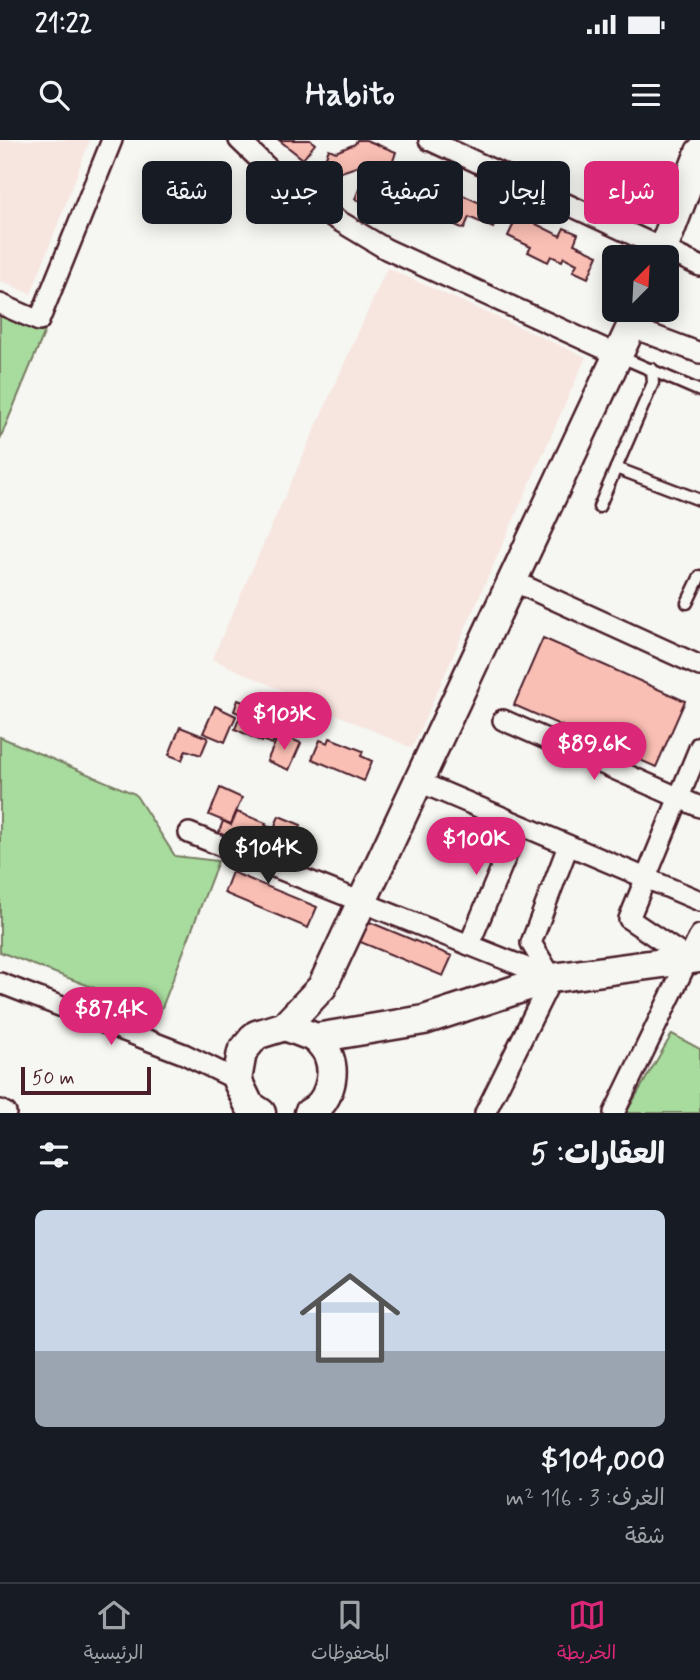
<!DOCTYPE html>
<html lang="ar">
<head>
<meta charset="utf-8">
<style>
  body { margin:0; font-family:Mynerve,"Playpen Sans Arabic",sans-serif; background:#242831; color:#f1f3f6; direction:rtl; height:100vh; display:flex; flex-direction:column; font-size:26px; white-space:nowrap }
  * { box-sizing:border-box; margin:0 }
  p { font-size:23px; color:#9ea1a6 }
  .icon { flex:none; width:38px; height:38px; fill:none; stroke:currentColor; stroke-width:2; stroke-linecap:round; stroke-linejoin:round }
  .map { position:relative; height:973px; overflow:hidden; direction:ltr }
  .panel { display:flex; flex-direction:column; background:#171b24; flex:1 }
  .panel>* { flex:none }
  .guide { position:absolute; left:21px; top:21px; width:658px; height:63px; direction:rtl; display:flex; gap:14px }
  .needle { width:46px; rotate:24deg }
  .fabs { position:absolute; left:602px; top:105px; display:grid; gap:14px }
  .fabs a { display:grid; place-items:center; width:77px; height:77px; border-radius:10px; background:#171b24; box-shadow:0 4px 18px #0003; font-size:35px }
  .scale { position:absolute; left:21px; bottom:18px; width:130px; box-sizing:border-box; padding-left:7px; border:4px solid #4a1f2b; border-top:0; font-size:19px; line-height:24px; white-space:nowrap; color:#4a1f2b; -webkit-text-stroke:5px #f6f6f2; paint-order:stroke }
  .price { position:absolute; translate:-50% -60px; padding:0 16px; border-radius:24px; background:#db2777; color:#fff; font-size:23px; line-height:46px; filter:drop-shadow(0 2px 4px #0008) }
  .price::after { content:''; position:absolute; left:50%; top:42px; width:21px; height:16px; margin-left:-10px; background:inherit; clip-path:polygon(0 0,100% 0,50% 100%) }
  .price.selected { background:#222; color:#fff }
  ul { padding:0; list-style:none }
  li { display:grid; align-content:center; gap:14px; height:371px; padding:0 35px }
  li+li { border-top:2px solid #363941 }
  li span { display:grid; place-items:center; height:217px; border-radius:10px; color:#555 }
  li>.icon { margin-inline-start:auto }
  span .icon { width:126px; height:126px; fill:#fffc; stroke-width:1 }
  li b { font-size:30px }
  h2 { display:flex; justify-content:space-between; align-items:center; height:84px; padding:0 35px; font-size:30px }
  .tag { padding:0 24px; border-radius:10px; background:#171b24; box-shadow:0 4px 18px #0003; font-size:24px; line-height:63px }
  .tag.selected { background:#db2777; color:#fff }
  .status { display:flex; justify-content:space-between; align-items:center; height:49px; padding:0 35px; background:#171b24; direction:ltr }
  .status svg { height:19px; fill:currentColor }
  header { display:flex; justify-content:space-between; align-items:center; height:91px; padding:0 35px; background:#171b24; font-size:32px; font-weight:700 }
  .dock { display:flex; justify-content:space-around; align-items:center; height:98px; border-top:2px solid #363941; background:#171b24; font-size:19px; color:#9ea1a6 }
  .dock a { display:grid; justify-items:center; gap:4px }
  .dock .selected { color:#db2777 }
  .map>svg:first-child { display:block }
  .built { fill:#f7e6df }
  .green { fill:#a8dc9e; stroke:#797e64; stroke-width:2 }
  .building { fill:#fabfb4; stroke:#4a1f2b; stroke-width:2 }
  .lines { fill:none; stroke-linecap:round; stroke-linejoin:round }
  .lane-casing { stroke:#4a1f2b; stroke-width:15 }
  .street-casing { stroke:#4a1f2b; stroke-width:24 }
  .secondary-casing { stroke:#4a1f2b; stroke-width:33 }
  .lane { stroke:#f6f6f2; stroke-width:10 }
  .street { stroke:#f6f6f2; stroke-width:19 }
  .secondary { stroke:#f6f6f2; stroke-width:28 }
</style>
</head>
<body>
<div class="status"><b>21:22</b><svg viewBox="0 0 49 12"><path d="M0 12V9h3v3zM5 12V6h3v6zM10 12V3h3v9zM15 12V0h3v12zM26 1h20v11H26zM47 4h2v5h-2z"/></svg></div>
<header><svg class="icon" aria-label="menu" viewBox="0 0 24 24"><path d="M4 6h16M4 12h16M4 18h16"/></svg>Habito<svg class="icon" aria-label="search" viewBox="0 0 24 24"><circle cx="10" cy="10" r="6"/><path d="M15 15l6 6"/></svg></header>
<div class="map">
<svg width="700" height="973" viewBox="0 0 700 973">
  <rect width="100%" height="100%" fill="#f6f6f2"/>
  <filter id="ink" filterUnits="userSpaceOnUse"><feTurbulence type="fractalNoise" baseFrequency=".0143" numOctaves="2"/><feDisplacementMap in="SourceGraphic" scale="14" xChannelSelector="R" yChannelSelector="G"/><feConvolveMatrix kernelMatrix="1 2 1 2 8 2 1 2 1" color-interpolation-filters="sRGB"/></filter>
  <g filter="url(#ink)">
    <g class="built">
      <polygon points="0,0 90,0 31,154 0,141"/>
      <polygon points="387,128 586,217 412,608 212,519"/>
    </g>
    <g class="green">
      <polygon points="0,173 45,191 0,299"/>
      <polygon points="0,597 135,654 175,716 218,721 160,873 0,812"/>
      <polygon points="672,894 700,909 700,973 626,973"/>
    </g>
    <g class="building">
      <polygon points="279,0 310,0 315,4 303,19"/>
      <polygon points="357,0 366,0 396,12 392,24 396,26 393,34 387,31 378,53 383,55 381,61 375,59 373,66 355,59 368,27 362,25 338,33 334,42 318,36 329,9 336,12 355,4"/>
      <polygon points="410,32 436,44 440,37 457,45 447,68 423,58 418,69 398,60"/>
      <polygon points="456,52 482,64 485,57 503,65 493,88 469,77 464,89 444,80"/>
      <polygon points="521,68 539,77 536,84 560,96 564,88 578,94 574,104 598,115 588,138 573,131 577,124 564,117 562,121 551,116 548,122 528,112 531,107 508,96"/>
      <polygon points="543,498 685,561 656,627 514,565"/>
      <polygon points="238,560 291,582 285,595 278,592 272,604 263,600 262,602 235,589 241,574 234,571"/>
      <polygon points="215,566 236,576 225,602 203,593"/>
      <polygon points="180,587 208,598 201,615 186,610 182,620 169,615"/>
      <polygon points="279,594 301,603 289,630 267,621"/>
      <polygon points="330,598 363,611 361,616 372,621 364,641 312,619 320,600 328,603"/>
      <polygon points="220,648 242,658 231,684 209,675"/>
      <polygon points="237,672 266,683 265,685 274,689 267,703 274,706 269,717 218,695 223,681 231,685"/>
      <polygon points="279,676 301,685 290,712 268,703"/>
      <polygon points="232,732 317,767 308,788 224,753"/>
      <polygon points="367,781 452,816 443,836 358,801"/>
    </g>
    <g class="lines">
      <g class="lane-casing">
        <g id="lane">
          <polyline points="621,217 700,251"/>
          <polyline points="616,328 700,360"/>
          <polyline points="599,367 653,243 652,229"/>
          <polyline points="687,463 700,436"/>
        </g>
      </g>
      <g class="street-casing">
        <g id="street">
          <polyline points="239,0 296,55 386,109 618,215"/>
          <polyline points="429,0 700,126"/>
          <polyline points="0,164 39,181 112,0"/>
          <polyline points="631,187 700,213"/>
          <polyline points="511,440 700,526"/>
          <polyline points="503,580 700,667"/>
          <polyline points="417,641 700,761"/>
          <polyline points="189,693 552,838"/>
          <polyline points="469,805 519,685"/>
          <polyline points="690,820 629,779 700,606"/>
          <polyline points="0,843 184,914 237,940"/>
          <polyline points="0,970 6,973"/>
          <polyline points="485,973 552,838 531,803 568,706"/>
          <polyline points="614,973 700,795"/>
        </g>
      </g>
      <g class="secondary-casing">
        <g id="secondary">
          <polyline points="660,117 700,12"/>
          <polyline points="285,886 322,847 639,170"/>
          <polyline points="261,973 249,965 237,940 242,912 256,895 285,886 316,898 424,880 552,838 700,818"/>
          <path d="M309 973C328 964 336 936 329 917 327 910 321 904 316 898"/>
        </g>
      </g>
      <use href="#lane" class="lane"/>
      <use href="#street" class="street"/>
      <use href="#secondary" class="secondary"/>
    </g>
  </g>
</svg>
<div class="fabs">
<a><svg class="needle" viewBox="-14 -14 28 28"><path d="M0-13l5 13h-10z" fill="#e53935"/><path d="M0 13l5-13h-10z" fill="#9ea1a6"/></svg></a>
</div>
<div class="scale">50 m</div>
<b class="price" style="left:284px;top:612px">$103K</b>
<b class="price" style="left:594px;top:642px">$89.6K</b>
<b class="price" style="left:476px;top:737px">$100K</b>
<b class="price selected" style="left:268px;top:746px">$104K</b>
<b class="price" style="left:111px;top:907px">$87.4K</b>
<div class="guide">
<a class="tag selected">شراء</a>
<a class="tag">إيجار</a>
<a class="tag">تصفية</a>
<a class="tag">جديد</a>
<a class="tag">شقة</a>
</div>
</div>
<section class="panel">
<h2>العقارات: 5<svg class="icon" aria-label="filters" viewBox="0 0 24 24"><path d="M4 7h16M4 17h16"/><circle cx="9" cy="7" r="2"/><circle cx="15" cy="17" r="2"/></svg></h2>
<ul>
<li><span style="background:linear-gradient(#c9d6e8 65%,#9aa5b1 0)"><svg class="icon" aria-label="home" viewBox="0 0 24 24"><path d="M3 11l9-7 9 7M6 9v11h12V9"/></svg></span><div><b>$104,000</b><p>الغرف: 3 · 116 m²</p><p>شقة</p></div></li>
</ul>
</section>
<nav class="dock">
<a class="selected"><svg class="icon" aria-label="map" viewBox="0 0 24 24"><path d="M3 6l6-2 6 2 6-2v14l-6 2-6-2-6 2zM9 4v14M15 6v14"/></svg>الخريطة</a>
<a><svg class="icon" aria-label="saved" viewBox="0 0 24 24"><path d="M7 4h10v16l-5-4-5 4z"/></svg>المحفوظات</a>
<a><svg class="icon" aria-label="home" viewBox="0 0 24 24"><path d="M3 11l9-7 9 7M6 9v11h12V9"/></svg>الرئيسية</a>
</nav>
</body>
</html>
